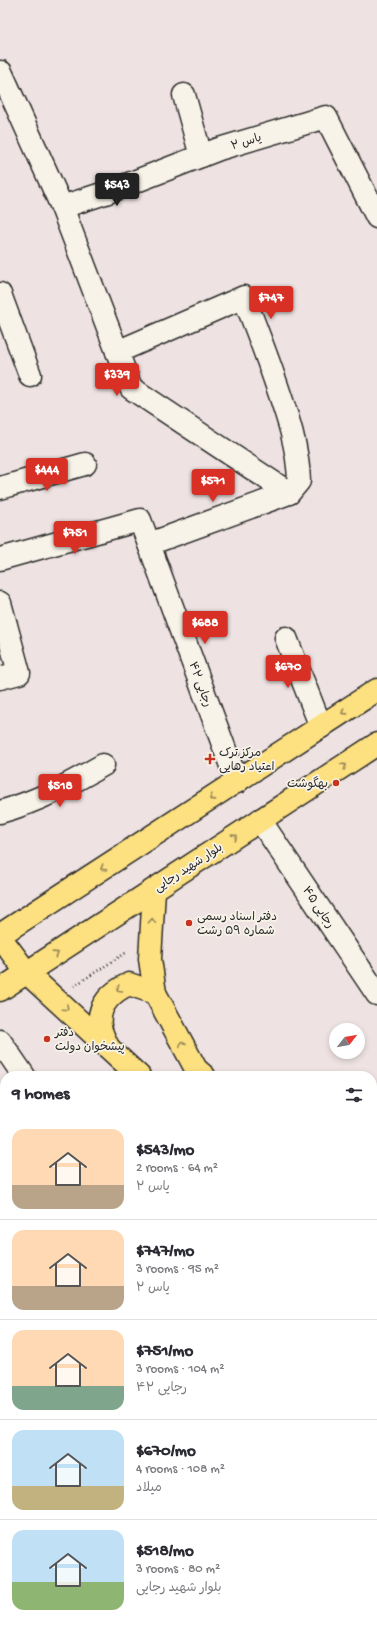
<!DOCTYPE html>
<html lang="en">
<head>
<meta charset="utf-8">
<style>
  body { margin:0; font-family:"Gochi Hand","Playpen Sans Arabic",sans-serif; background:#f2f2f3; color:#2b2b33; height:100vh; display:flex; flex-direction:column; font-size:15px; white-space:nowrap }
  * { box-sizing:border-box; margin:0 }
  p { font-size:13px; color:#7c7c81 }
  .icon { flex:none; width:22px; height:22px; fill:none; stroke:currentColor; stroke-width:2; stroke-linecap:round; stroke-linejoin:round }
  .map { position:relative; flex:1; overflow:hidden }
  .side { position:absolute; left:0px; top:1071px; width:377px; height:556px; display:flex; flex-direction:column; background:#fff; border-radius:16px 16px 0 0; box-shadow:0 2px 6px #0003 }
  .side>* { flex:none }
  .needle { width:26px; rotate:59deg }
  .tools { position:absolute; left:329px; top:1023px; display:grid; gap:8px }
  .tools a { display:grid; place-items:center; width:36px; height:36px; border-radius:50%; background:#fff; box-shadow:0 2px 6px #0003; font-size:20px }
  .price { position:absolute; translate:-50% -34px; padding:0 9px; border-radius:4px; background:#d93025; color:#fff; font-size:13px; line-height:26px; filter:drop-shadow(0 1px 2px #0008) }
  .price::after { content:''; position:absolute; left:50%; top:24px; width:12px; height:9px; margin-left:-6px; background:inherit; clip-path:polygon(0 0,100% 0,50% 100%) }
  .price.active { background:#222; color:#fff }
  ul { padding:0; list-style:none }
  li { display:flex; align-items:center; gap:12px; height:100px; padding:0 12px }
  li+li { border-top:1px solid #e1e1e2 }
  li span { display:grid; place-items:center; flex:none; width:112px; height:80px; border-radius:12px; color:#555 }
  li>.icon { margin-inline-start:auto }
  span .icon { width:48px; height:48px; fill:#fffc; stroke-width:1 }
  li b { font-size:17px }
  h2 { display:flex; justify-content:space-between; align-items:center; height:48px; padding:0 12px; font-size:17px }
  .map>svg:first-child { display:block }
  .lines { fill:none; stroke-linecap:round; stroke-linejoin:round }
  .minor-casing { stroke:#2b2b2b; stroke-width:25 }
  .major-casing { stroke:#2b2b2b; stroke-width:25 }
  .path { stroke:#2b2b2b; stroke-width:2.5; stroke-dasharray:1 3; stroke-linecap:butt }
  .minor { stroke:#f7f3e8; stroke-width:22 }
  .major { stroke:#fde080; stroke-width:22 }
  .oneway { stroke:#948656 }
  .poi-dot { fill:#c8321e; stroke:#f7f3e8; stroke-width:1.5 }
  .labels { text-anchor:middle; stroke-width:3.5; stroke-linejoin:round; paint-order:stroke }
  .street-label { font-size:12px; fill:#2b2b2b; stroke:#f7f3e8 }
  .poi-label { font-size:12px; fill:#2b2b2b; stroke:#f7f3e8; text-anchor:start }
</style>
</head>
<body>
<div class="map">
<svg width="377" height="1627" viewBox="0 0 377 1627">
  <rect width="100%" height="100%" fill="#eee3e2"/>
  <filter id="ink" filterUnits="userSpaceOnUse"><feTurbulence type="fractalNoise" baseFrequency=".025" numOctaves="2"/><feDisplacementMap in="SourceGraphic" scale="8" xChannelSelector="R" yChannelSelector="G"/><feConvolveMatrix kernelMatrix="1 2 1 2 8 2 1 2 1" color-interpolation-filters="sRGB"/></filter>
  <g filter="url(#ink)">
    <g class="lines">
      <g class="minor-casing">
        <g id="minor">
          <polyline points="1,72 62,207 108,192 219,149 326,117 377,217"/>
          <polyline points="184,95 201,156"/>
          <polyline points="62,207 131,388 289,493"/>
          <polyline points="0,294 30,375"/>
          <path d="M117 352 244 297C255 326 267 356 277 386 288 418 298 447 299 481L289 493 149 544"/>
          <polyline points="0,488 85,464"/>
          <polyline points="0,559 140,520 237,782"/>
          <polyline points="0,603 19,673 0,678"/>
          <polyline points="286,638 321,727"/>
          <path d="M0 812C39 801 68 785 103 765"/>
          <polyline points="260,820 377,994"/>
          <polyline points="0,1041 24,1076"/>
          <polyline points="0,1345 5,1352"/>
          <polyline points="372,1418 377,1414"/>
          <polyline points="372,1565 377,1562"/>
          <polyline points="0,1593 5,1591"/>
          <polyline points="234,1627 245,1622"/>
        </g>
      </g>
      <g class="major-casing">
        <g id="major">
          <polyline points="154,890 150,959 155,993 196,1069 204,1076"/>
          <polyline points="0,935 377,690"/>
          <polyline points="0,937 27,973 139,1076"/>
          <polyline points="0,990 377,744"/>
          <path d="M108 1047C105 1040 101 1033 100 1026 97 1005 112 992 129 984L155 993"/>
          <polyline points="372,1227 377,1232"/>
          <polyline points="372,1292 377,1297"/>
        </g>
      </g>
      <polyline class="path" points="74,986 127,952"/>
      <use href="#minor" class="minor"/>
      <use href="#major" class="major"/>
    </g>
    <defs><path id="oneway-chevron" d="M-2-3.5L2.5 0L-2 3.5" fill="none" stroke-width="1.6" stroke-linecap="round" stroke-linejoin="round"/></defs>
    <g class="oneway">
      <use href="#oneway-chevron" transform="translate(344 712) rotate(147)"/>
      <use href="#oneway-chevron" transform="translate(344 766) rotate(-33)"/>
      <use href="#oneway-chevron" transform="translate(212 798) rotate(147)"/>
      <use href="#oneway-chevron" transform="translate(235 837) rotate(-33)"/>
      <use href="#oneway-chevron" transform="translate(103 868) rotate(147)"/>
      <use href="#oneway-chevron" transform="translate(152 921) rotate(-87)"/>
      <use href="#oneway-chevron" transform="translate(56 954) rotate(-33)"/>
      <use href="#oneway-chevron" transform="translate(119 989) rotate(149)"/>
      <use href="#oneway-chevron" transform="translate(66 1008) rotate(43)"/>
      <use href="#oneway-chevron" transform="translate(182 1044) rotate(-118)"/>
    </g>
  </g>
  <g class="poi-dot">
    <path d="M208 753h4v4h4v4h-4v4h-4v-4h-4v-4h4z"/>
    <circle cx="336" cy="783" r="4"/>
    <circle cx="189" cy="923" r="4"/>
    <circle cx="47" cy="1039" r="4"/>
  </g>
  <g class="labels">
    <g class="street-label">
      <text transform="translate(246 141) rotate(-17)" y="4">یاس ۲</text>
      <text transform="translate(201 684) rotate(70)" y="4">رجایی ۴۲</text>
      <text transform="translate(188 867) rotate(-33)" y="4">بلوار شهید رجایی</text>
      <text transform="translate(319 907) rotate(56)" y="4">رجایی ۴۵</text>
    </g>
    <g class="poi-label">
      <text x="219" y="756">مرکز ترک<tspan x="219" dy="14">اعتیاد رهایی</tspan></text>
      <text x="328" y="787" text-anchor="end">بهگوشت</text>
      <text x="197" y="920">دفتر اسناد رسمی<tspan x="197" dy="14">شماره ۵۹ رشت</tspan></text>
      <text x="55" y="1036">دفتر<tspan x="55" dy="14">پیشخوان دولت</tspan></text>
    </g>
  </g>
</svg>
<div class="tools">
<a><svg class="needle" viewBox="-14 -14 28 28"><path d="M0-13l5 13h-10z" fill="#e53935"/><path d="M0 13l5-13h-10z" fill="#7c7c81"/></svg></a>
</div>
<b class="price active" style="left:117px;top:207px">$543</b>
<b class="price" style="left:271px;top:320px">$747</b>
<b class="price" style="left:117px;top:397px">$339</b>
<b class="price" style="left:47px;top:492px">$444</b>
<b class="price" style="left:213px;top:503px">$571</b>
<b class="price" style="left:75px;top:555px">$751</b>
<b class="price" style="left:205px;top:645px">$688</b>
<b class="price" style="left:288px;top:689px">$670</b>
<b class="price" style="left:60px;top:808px">$518</b>
<section class="side">
<h2>9 homes<svg class="icon" aria-label="filters" viewBox="0 0 24 24"><path d="M4 7h16M4 17h16"/><circle cx="9" cy="7" r="2"/><circle cx="15" cy="17" r="2"/></svg></h2>
<ul>
<li><span style="background:linear-gradient(#ffd9b3 70%,#b9a48a 0)"><svg class="icon" aria-label="home" viewBox="0 0 24 24"><path d="M3 11l9-7 9 7M6 9v11h12V9"/></svg></span><div><b>$543/mo</b><p>2 rooms · 64 m²</p><p>یاس ۲</p></div></li>
<li><span style="background:linear-gradient(#ffd9b3 70%,#b9a48a 0)"><svg class="icon" aria-label="home" viewBox="0 0 24 24"><path d="M3 11l9-7 9 7M6 9v11h12V9"/></svg></span><div><b>$747/mo</b><p>3 rooms · 95 m²</p><p>یاس ۲</p></div></li>
<li><span style="background:linear-gradient(#ffd9b3 70%,#7fa58c 0)"><svg class="icon" aria-label="home" viewBox="0 0 24 24"><path d="M3 11l9-7 9 7M6 9v11h12V9"/></svg></span><div><b>$751/mo</b><p>3 rooms · 104 m²</p><p>رجایی ۴۲</p></div></li>
<li><span style="background:linear-gradient(#bfe0f5 70%,#c2b280 0)"><svg class="icon" aria-label="home" viewBox="0 0 24 24"><path d="M3 11l9-7 9 7M6 9v11h12V9"/></svg></span><div><b>$670/mo</b><p>4 rooms · 108 m²</p><p>میلاد</p></div></li>
<li><span style="background:linear-gradient(#bfe0f5 65%,#8fb573 0)"><svg class="icon" aria-label="home" viewBox="0 0 24 24"><path d="M3 11l9-7 9 7M6 9v11h12V9"/></svg></span><div><b>$518/mo</b><p>3 rooms · 80 m²</p><p>بلوار شهید رجایی</p></div></li>
</ul>
</section>
</div>
</body>
</html>
